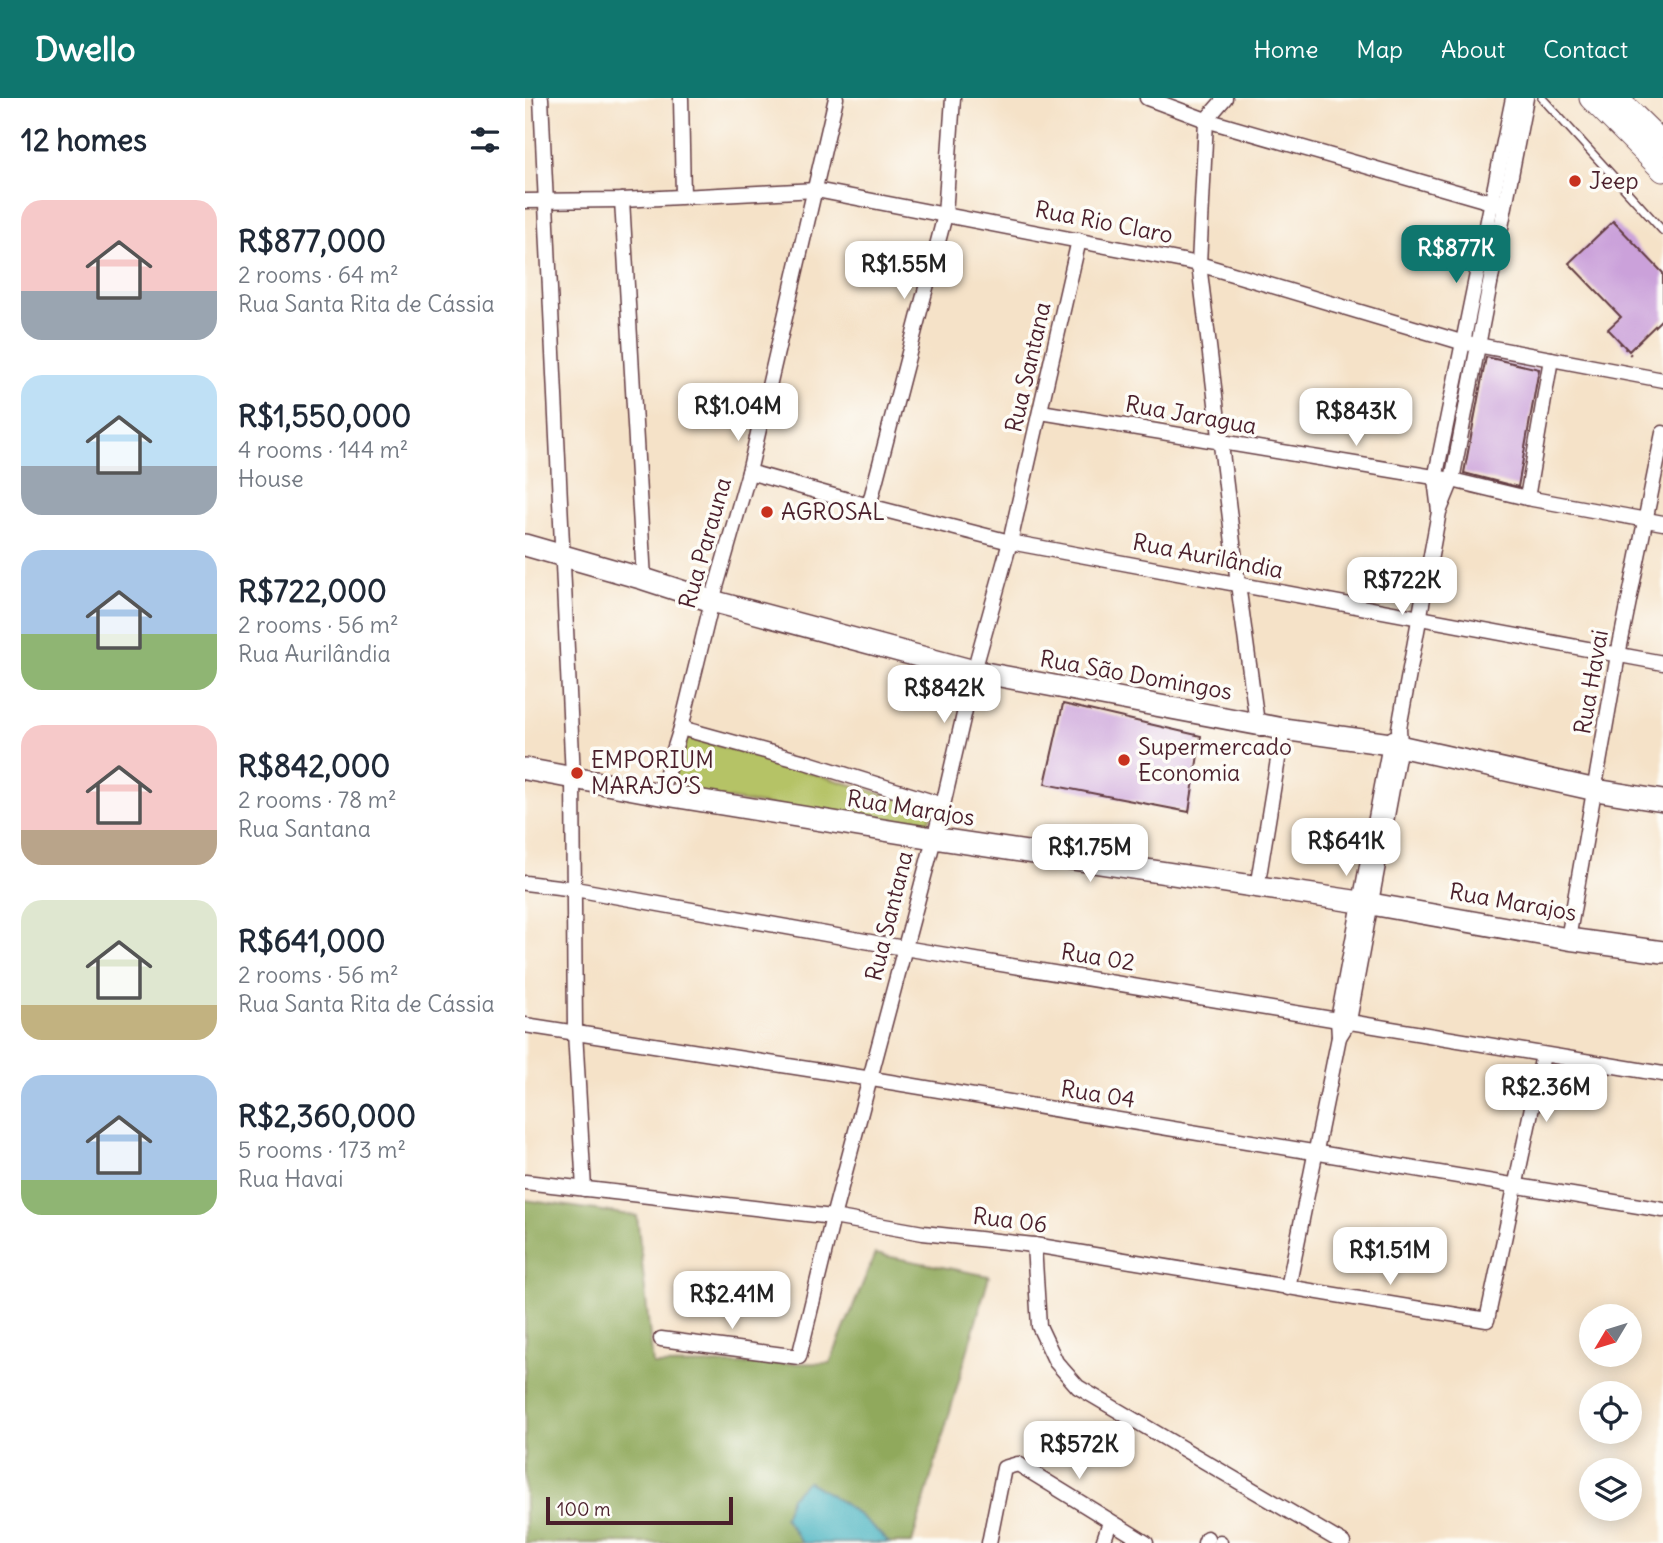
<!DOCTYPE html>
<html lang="en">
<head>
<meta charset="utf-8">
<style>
  body { margin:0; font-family:Delius,sans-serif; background:#f2f2f3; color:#1f2937; height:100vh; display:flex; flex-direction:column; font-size:26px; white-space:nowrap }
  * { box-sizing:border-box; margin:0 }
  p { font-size:23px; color:#747a83 }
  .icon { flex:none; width:38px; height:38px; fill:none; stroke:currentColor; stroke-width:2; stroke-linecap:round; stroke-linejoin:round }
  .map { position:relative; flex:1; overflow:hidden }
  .panel { display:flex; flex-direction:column; background:#fff; width:525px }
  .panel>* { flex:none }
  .needle { width:46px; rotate:232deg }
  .fabs { position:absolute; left:1054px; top:1206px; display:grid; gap:14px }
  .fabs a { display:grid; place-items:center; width:63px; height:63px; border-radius:50%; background:#fff; box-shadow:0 4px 18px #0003; font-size:35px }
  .scale { position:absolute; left:21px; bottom:18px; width:187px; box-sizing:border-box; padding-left:7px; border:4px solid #4a1f2b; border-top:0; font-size:19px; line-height:24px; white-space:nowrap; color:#4a1f2b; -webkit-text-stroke:5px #fdfcf7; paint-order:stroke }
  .price { position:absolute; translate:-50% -60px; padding:0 16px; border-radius:14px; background:#fff; color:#222; font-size:23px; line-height:46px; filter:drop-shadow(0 2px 4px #0008) }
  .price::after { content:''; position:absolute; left:50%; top:42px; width:21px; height:16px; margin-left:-10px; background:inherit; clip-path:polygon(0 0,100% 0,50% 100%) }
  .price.active { background:#0f766e; color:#fff }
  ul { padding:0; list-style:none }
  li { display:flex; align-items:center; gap:21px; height:175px; padding:0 21px }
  li span { display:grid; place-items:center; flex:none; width:196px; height:140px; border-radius:21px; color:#555 }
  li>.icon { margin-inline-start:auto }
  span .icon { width:84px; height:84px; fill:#fffc; stroke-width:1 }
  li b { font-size:30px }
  h2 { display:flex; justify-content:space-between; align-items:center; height:84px; padding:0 21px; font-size:30px }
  header { display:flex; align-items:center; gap:42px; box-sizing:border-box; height:98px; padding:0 35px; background:#0f766e; color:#fff }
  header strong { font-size:33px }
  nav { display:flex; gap:38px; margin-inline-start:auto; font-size:24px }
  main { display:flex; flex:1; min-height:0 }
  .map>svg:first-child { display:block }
  .green { fill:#b5c366; stroke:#807148; stroke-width:2 }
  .forest { fill:#90a95b; stroke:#6d6443; stroke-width:2 }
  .water { fill:#42b1bf; stroke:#466875; stroke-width:2 }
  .building { fill:#cba1da }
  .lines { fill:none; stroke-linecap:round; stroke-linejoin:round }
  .lane-casing { stroke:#643c43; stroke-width:10 }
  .street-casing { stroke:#643c43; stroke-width:17 }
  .secondary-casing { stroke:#643c43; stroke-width:24 }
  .primary-casing { stroke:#643c43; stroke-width:25 }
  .path { stroke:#643c43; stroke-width:2.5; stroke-dasharray:2 5; stroke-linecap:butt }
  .lane { stroke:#fff; stroke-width:7 }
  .street { stroke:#fff; stroke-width:14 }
  .secondary { stroke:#fff; stroke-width:21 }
  .primary { stroke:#fff; stroke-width:23 }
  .poi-dot { fill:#c8321e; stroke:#fdfcf7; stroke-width:2.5 }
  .labels { text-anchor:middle; stroke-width:7; stroke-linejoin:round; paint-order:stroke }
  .poi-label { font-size:23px; fill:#4a1f2b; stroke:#fdfcf7; text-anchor:start }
  .street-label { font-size:23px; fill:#4a1f2b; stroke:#fdfcf7 }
</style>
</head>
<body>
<header>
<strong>Dwello</strong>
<nav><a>Home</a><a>Map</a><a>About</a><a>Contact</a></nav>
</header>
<main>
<section class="panel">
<h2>12 homes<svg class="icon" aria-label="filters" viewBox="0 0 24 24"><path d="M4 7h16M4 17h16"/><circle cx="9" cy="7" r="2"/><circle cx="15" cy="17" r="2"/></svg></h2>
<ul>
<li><span style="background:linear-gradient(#f6c9c9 65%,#9aa5b1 0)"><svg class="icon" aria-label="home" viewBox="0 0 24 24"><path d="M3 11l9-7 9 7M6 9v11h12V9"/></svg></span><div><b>R$877,000</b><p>2 rooms · 64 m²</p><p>Rua Santa Rita de Cássia</p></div></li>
<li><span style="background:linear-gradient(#bfe0f5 65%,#9aa5b1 0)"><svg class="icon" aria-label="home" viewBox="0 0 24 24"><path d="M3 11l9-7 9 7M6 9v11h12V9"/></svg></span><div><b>R$1,550,000</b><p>4 rooms · 144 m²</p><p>House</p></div></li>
<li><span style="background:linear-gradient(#a9c7e8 60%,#8fb573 0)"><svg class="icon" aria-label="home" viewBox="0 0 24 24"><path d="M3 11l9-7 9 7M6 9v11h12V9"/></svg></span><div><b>R$722,000</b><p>2 rooms · 56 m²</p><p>Rua Aurilândia</p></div></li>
<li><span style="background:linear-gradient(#f6c9c9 75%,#b9a48a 0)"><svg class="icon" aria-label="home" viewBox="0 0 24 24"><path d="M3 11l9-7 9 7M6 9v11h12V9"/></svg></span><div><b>R$842,000</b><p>2 rooms · 78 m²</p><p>Rua Santana</p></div></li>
<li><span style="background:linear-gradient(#dfe7d0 75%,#c2b280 0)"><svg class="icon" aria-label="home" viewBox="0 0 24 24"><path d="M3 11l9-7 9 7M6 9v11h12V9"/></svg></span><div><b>R$641,000</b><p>2 rooms · 56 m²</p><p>Rua Santa Rita de Cássia</p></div></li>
<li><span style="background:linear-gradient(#a9c7e8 75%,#8fb573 0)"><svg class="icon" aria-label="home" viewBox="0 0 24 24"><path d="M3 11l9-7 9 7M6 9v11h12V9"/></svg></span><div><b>R$2,360,000</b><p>5 rooms · 173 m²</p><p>Rua Havai</p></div></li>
</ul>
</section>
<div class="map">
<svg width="1138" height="1445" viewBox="0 0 1138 1445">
  <rect width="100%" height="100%" fill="#fdfcf7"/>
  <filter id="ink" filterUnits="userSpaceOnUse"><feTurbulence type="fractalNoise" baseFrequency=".0143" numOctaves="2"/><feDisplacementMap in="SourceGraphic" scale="14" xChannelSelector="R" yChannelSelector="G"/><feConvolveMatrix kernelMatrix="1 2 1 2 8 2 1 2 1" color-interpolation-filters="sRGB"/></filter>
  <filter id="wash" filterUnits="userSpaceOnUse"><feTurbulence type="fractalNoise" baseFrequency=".00686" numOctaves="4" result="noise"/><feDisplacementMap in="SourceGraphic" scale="28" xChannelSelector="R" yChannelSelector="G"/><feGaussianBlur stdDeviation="1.57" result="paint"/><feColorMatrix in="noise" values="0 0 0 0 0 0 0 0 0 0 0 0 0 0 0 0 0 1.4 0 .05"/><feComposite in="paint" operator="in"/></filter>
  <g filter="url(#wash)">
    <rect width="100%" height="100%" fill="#f5e2c8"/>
    <polygon class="green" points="162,638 408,711 401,732 144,692"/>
    <polygon class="forest" points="0,1102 112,1118 128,1267 305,1265 350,1156 464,1178 387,1445 0,1445"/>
    <path class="water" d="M282 1383C313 1400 340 1419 364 1445H277L259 1419 266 1399Z"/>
    <g id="blocks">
      <g class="building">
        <polygon points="1088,123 1138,175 1138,220 1104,253 1083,231 1096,219 1044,165"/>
        <polygon points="961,259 1014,271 993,389 939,375"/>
        <polygon points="538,606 676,638 664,714 520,686"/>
      </g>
    </g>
  </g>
  <g filter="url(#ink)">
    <use href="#blocks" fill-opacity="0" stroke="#643c43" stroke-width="2"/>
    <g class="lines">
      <g class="lane-casing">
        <polyline id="lane" points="1017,0 1138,133"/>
      </g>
      <g class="street-casing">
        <g id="street">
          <polyline points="16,0 48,679 50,934 59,1091"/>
          <polyline points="156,0 158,98"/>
          <polyline points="622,0 681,22 973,106"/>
          <polyline points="700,0 681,22 674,166 713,486 732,625"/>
          <polyline points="97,102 119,481"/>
          <polyline points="0,103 97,102 291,92 674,166 936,244 1138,282"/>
          <polyline points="516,314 927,382 1002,400 1138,425"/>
          <polyline points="224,374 344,408 485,444 1138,565"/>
          <polyline points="1002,400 1026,261"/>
          <polyline points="344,408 420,117 428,0"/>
          <polyline points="914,413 910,381 988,0"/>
          <polyline points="156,630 280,664 418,707"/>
          <polyline points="135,696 156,630 187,503 224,374 311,0"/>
          <polyline points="0,785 50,791 379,850 1138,976"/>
          <polyline points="732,790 758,631"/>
          <polyline points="1043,841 1093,557 1138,335"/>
          <polyline points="0,927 347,981 1138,1112"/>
          <polyline points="814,939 824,923 875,648 874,630 914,414 927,382 1001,0"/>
          <polyline points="0,1084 308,1119 398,1135 509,1147 962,1222 1018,957"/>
          <polyline points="509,1147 514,1228 531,1264 553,1289 818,1445"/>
          <polyline points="763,1190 814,939 813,921 865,646 868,640"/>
          <polyline points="136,1241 274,1259 308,1119 418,707 449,573 485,444 554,142"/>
          <polyline points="464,1445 479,1370 493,1366 621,1445"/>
          <polyline points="578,1445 585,1424"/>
          <polyline points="680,1445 682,1440"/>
          <polyline points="695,1445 695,1444"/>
        </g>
      </g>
      <g class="secondary-casing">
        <g id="secondary">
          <polyline points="0,447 119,481 187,503 449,573 758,631 865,646 1071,692 1138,703"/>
          <polyline points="0,671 135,696 408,740 835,804 1043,841 1138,854"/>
        </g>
      </g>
      <g class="primary-casing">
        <g id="primary">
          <polyline points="1066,0 1138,72"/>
          <polyline points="1091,0 1138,46"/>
        </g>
      </g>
      <polyline class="path" points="1095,245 1106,257"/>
      <use href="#lane" class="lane"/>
      <use href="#street" class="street"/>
      <use href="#secondary" class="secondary"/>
      <use href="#primary" class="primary"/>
    </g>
  </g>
  <g class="poi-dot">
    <circle cx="1050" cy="83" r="7"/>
    <circle cx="242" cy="414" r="7"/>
    <circle cx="599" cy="662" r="7"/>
    <circle cx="52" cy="675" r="7"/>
  </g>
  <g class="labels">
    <g class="poi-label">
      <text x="1064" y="91">Jeep</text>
      <text x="256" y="422">AGROSAL</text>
      <text x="613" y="657">Supermercado<tspan x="613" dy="26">Economia</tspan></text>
      <text x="66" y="670">EMPORIUM<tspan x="66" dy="26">MARAJO’S</tspan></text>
    </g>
    <g class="street-label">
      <text transform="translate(579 124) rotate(11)" y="8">Rua Rio Claro</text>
      <text transform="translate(503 269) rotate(-77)" y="8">Rua Santana</text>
      <text transform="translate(666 317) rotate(10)" y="8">Rua Jaragua</text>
      <text transform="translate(180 445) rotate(-74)" y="8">Rua Parauna</text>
      <text transform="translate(683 458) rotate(11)" y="8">Rua Aurilândia</text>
      <text transform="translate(611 577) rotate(10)" y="8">Rua São Domingos</text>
      <text transform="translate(1066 584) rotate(-80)" y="8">Rua Havai</text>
      <text transform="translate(386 710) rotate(9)" y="8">Rua Marajos</text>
      <text transform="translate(988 804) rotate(10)" y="8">Rua Marajos</text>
      <text transform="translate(364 818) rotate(-76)" y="8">Rua Santana</text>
      <text transform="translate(573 859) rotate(9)" y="8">Rua 02</text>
      <text transform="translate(573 996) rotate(9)" y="8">Rua 04</text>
      <text transform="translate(485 1122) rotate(7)" y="8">Rua 06</text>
    </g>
  </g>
</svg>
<div class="fabs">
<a><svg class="needle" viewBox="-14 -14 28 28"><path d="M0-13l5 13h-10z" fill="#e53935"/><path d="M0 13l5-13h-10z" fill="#747a83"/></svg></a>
<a><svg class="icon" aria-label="locate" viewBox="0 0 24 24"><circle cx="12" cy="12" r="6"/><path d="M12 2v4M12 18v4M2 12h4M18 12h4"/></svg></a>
<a><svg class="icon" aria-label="layers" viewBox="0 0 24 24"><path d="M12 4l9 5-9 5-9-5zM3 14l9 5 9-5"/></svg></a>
</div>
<div class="scale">100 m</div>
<b class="price active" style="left:931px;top:187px">R$877K</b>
<b class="price" style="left:379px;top:203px">R$1.55M</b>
<b class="price" style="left:213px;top:345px">R$1.04M</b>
<b class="price" style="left:831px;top:350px">R$843K</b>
<b class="price" style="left:877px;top:519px">R$722K</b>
<b class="price" style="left:419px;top:627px">R$842K</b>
<b class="price" style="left:821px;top:780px">R$641K</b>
<b class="price" style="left:565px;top:786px">R$1.75M</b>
<b class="price" style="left:1021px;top:1026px">R$2.36M</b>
<b class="price" style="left:865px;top:1189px">R$1.51M</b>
<b class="price" style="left:207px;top:1233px">R$2.41M</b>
<b class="price" style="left:554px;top:1383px">R$572K</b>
</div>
</main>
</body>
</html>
